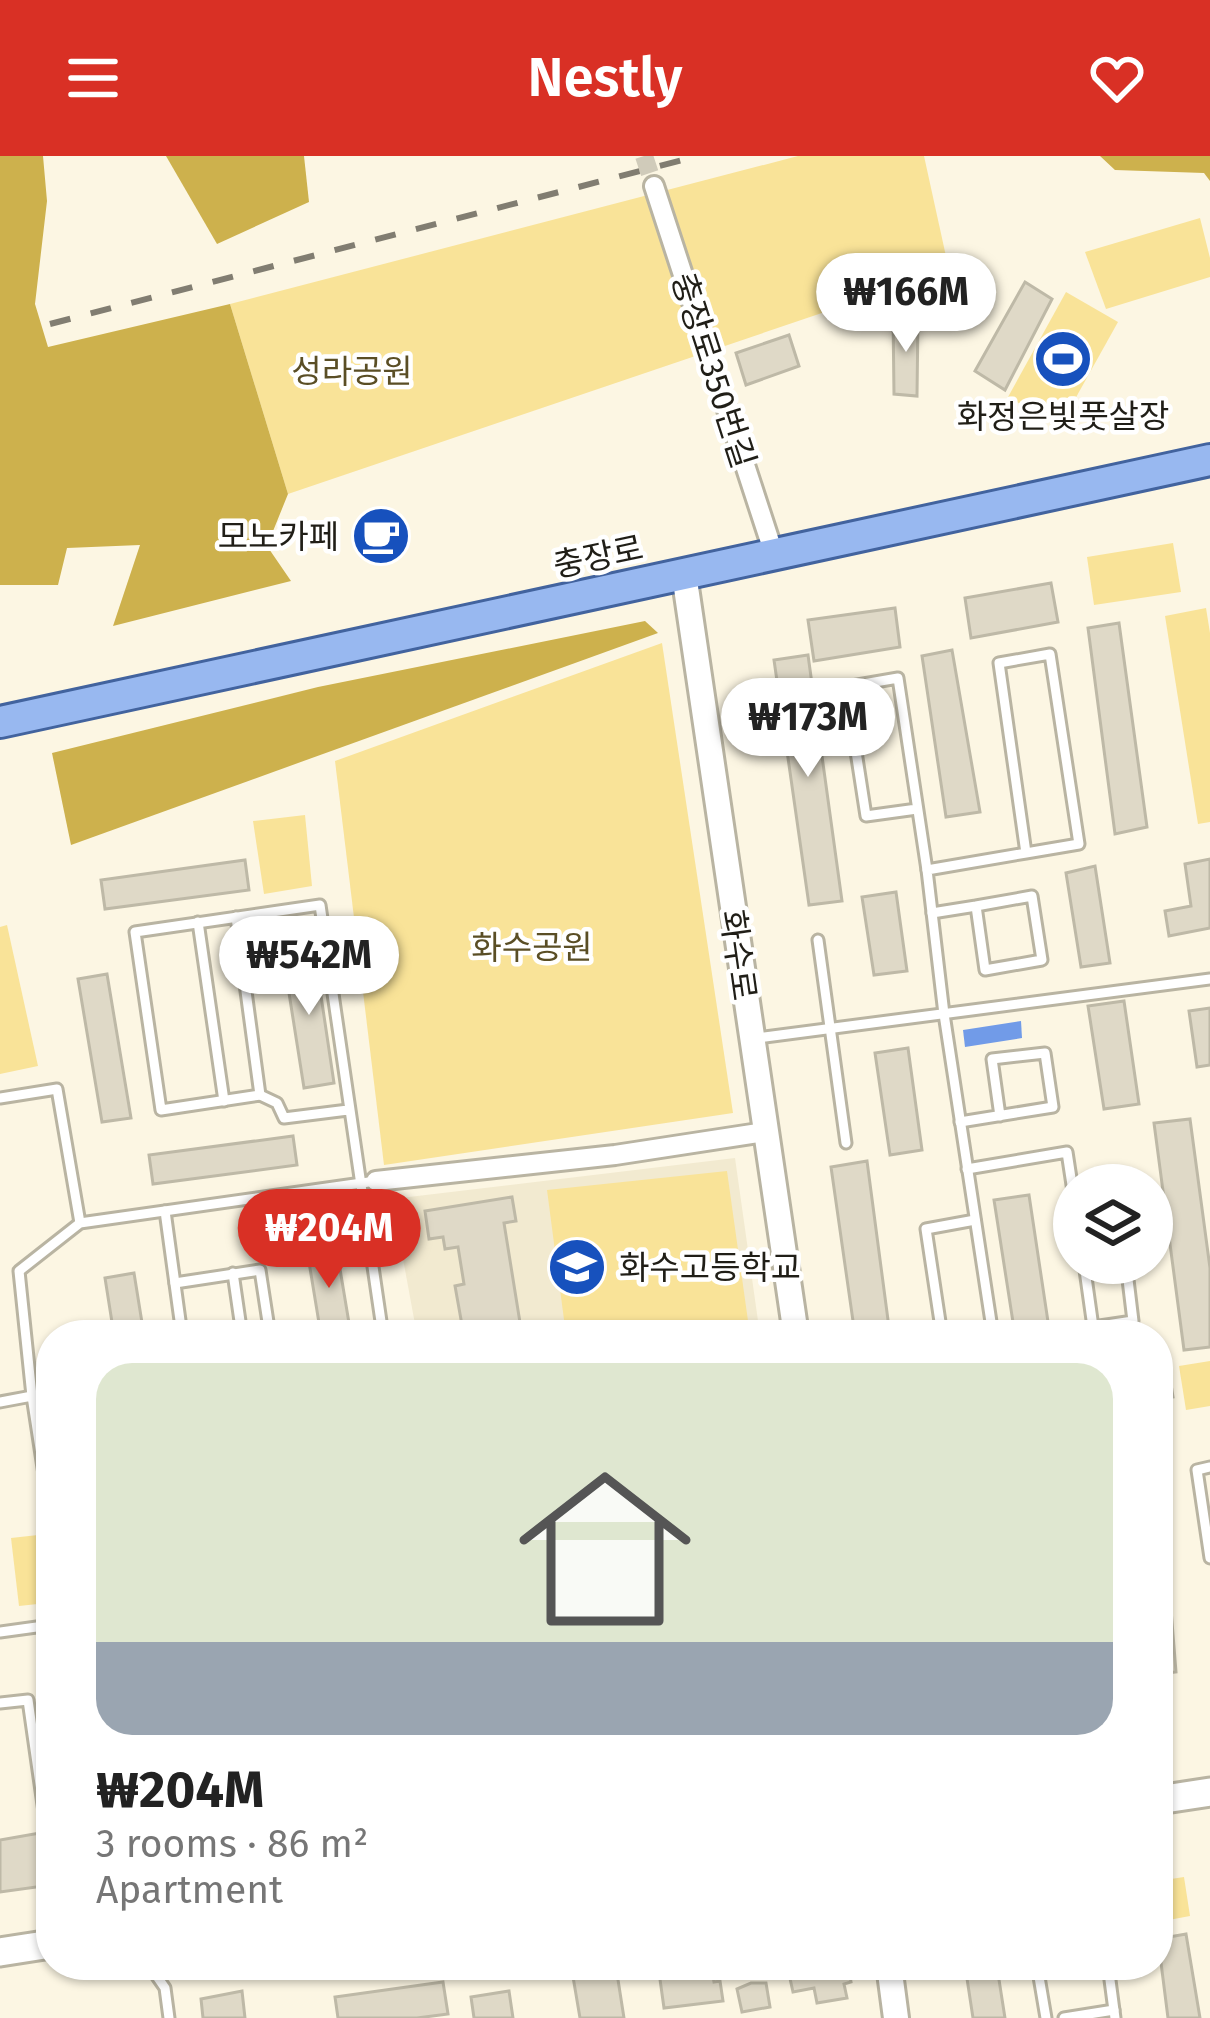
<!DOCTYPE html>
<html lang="en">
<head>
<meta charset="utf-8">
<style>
  body { margin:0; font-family:"Fira Sans","Noto Sans KR",sans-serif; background:#f6f6f6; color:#222; height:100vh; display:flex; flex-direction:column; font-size:45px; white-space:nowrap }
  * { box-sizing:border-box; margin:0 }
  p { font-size:39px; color:#767676 }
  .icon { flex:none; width:66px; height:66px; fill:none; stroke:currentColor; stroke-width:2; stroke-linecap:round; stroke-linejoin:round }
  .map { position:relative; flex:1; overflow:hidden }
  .drawer { position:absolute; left:36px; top:1164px; width:1137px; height:660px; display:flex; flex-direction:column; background:#fff; border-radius:48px; box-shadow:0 3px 9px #0004 }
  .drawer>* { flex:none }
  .fabs { position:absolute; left:1053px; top:1008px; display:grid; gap:24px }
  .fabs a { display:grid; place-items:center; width:120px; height:120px; border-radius:50%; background:#fff; box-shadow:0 3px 9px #0004; font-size:60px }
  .price { position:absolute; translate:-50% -102px; padding:0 27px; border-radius:42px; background:#fff; color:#222; font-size:39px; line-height:78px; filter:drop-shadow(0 3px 6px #0008) }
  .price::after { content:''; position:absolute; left:50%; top:72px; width:36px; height:27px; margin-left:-18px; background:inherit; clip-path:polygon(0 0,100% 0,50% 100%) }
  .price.current { background:#d93025; color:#fff }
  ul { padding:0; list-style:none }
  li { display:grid; align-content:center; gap:24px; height:636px; padding:0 60px }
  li+li { border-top:3px solid #e0e0e0 }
  li span { display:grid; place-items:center; height:372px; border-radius:36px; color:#555 }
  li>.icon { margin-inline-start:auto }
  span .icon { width:216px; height:216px; fill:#fffc; stroke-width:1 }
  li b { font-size:51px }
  header { display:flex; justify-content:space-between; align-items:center; height:156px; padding:0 60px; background:#d93025; color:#fff; font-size:54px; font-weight:600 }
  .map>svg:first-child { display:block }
  .built { fill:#f2ead0 }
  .green { fill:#f9e398 }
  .forest { fill:#cdb14d }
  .water { fill:#719be8 }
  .building { fill:#dfd9c7; stroke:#beb9a7; stroke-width:3 }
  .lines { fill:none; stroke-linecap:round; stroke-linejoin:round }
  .minor-tunnel { stroke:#d0cbba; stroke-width:18; stroke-dasharray:18 9; stroke-linecap:butt }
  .service-casing { stroke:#b9b4a2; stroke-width:15 }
  .minor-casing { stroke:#b9b4a2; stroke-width:24 }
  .tertiary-casing { stroke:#b9b4a2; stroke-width:30 }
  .secondary-casing { stroke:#b9b4a2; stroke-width:33 }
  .primary-casing { stroke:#42639e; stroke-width:36 }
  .service { stroke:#fff; stroke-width:9 }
  .minor { stroke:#fff; stroke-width:18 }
  .tertiary { stroke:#fff; stroke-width:24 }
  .secondary { stroke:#fff; stroke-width:27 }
  .primary { stroke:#98b8f0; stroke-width:30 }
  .rail { stroke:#817d71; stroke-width:6; stroke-dasharray:21 21; stroke-linecap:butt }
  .labels { text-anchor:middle; stroke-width:9; stroke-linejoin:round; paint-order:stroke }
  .street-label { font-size:33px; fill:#201e17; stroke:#fff }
  .park-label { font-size:33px; fill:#5a4e25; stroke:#fff }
  .poi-label { font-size:33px; fill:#201e17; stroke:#fff }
</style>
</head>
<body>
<header><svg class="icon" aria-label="menu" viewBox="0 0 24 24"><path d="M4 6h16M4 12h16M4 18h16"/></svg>Nestly<svg class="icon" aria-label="heart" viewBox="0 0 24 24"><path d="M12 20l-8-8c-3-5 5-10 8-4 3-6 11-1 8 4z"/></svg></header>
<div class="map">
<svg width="1210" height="1862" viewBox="0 0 1210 1862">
  <rect width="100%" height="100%" fill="#fcf6e3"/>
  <polygon class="built" points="735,1002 760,1179 417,1179 392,1043"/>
  <g class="green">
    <polygon points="798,0 924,0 949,114 288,338 230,148"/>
    <polygon points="1200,62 1210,102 1210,121 1106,153 1085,96"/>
    <polygon points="1066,136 1118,166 1060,270 1008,241"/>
    <polygon points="1173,387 1181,436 1094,449 1087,401"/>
    <polygon points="1206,452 1210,477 1210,666 1198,668 1165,460"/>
    <polygon points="662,487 733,957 384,1009 335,605"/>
    <polygon points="305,659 312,730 264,738 253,665"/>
    <polygon points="7,769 38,910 0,918 0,771"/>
    <polygon points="727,1015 750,1179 566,1179 547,1034"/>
    <polygon points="1210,1205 1210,1250 1186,1254 1179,1210"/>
    <polygon points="38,1379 47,1447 19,1450 11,1382"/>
    <polygon points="1184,1721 1190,1760 1158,1766 1158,1725"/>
  </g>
  <g class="forest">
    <polygon points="0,0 43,0 47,45 35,148 48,191 230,148 288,338 267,390 291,425 113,470 140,389 67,392 58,429 0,429"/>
    <polygon points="166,0 304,0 309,46 217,88"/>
    <polygon points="1100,0 1210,0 1210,25 1204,17 1115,14"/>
    <polygon points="645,465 658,477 71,689 52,597 318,531"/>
  </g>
  <polygon class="water" points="1021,865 1022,882 965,891 963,874"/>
  <g class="building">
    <polygon points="1025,126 1052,143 1005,234 975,215"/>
    <polygon points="893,159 918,161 917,240 894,238"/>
    <polygon points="789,179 799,210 746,229 736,197"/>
    <polygon points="393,362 401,389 369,398 361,371"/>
    <polygon points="1051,427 1058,466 971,482 965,442"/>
    <polygon points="895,452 900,491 814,505 808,464"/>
    <polygon points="1119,467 1147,671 1115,678 1088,472"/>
    <polygon points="952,494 980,656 946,661 922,500"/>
    <polygon points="808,499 842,745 809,749 774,504"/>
    <polygon points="1210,703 1210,772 1169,780 1165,755 1191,750 1185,708"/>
    <polygon points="245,704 249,734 105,753 101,724"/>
    <polygon points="1095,710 1110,807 1081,811 1066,717"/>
    <polygon points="896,736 907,815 874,819 862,741"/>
    <polygon points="314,793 334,927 304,932 283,799"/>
    <polygon points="107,818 131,962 102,966 78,823"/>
    <polygon points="1124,845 1139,948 1104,953 1088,850"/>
    <polygon points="1210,852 1210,909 1197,911 1189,855"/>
    <polygon points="908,892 922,994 890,999 875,897"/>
    <polygon points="1190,963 1210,1112 1210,1191 1184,1194 1154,967"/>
    <polygon points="293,980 297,1009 153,1028 149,999"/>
    <polygon points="867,1005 890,1179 855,1179 831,1011"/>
    <polygon points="1029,1039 1050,1179 1015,1179 994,1044"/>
    <polygon points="512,1041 516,1065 504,1067 522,1179 470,1179 469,1168 462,1169 455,1130 464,1128 458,1091 445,1093 443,1081 429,1083 425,1055"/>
    <polygon points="336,1089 351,1179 321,1179 307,1094"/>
    <polygon points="134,1117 144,1179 114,1179 105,1122"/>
    <polygon points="1168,1209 1173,1241 1158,1243 1158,1210"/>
    <polygon points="1162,1341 1176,1516 1158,1518 1158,1342"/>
    <polygon points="51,1675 51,1729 0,1736 0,1684"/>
    <polygon points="1186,1778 1200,1862 1168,1862 1158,1783"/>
    <polygon points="571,1809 630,1809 616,1811 624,1862 580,1862"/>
    <polygon points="658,1809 711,1809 714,1826 720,1825 723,1845 664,1852"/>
    <polygon points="787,1809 848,1809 851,1826 844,1828 847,1842 817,1847 814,1832 793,1836"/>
    <polygon points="997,1811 1005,1862 973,1862 966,1816"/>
    <polygon points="443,1826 448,1858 417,1862 338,1862 335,1841"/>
    <polygon points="751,1827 766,1827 770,1851 742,1856 737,1833"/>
    <polygon points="242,1835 245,1862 203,1862 201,1843"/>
    <polygon points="509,1835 513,1862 474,1862 471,1841"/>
  </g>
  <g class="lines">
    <polyline class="minor-tunnel" points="644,0 654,30"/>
    <g class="service-casing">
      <g id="service">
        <polyline points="917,653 866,660 846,531 898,522 927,714"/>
        <polyline points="932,757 976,750 985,814 1042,804 1032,740 976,750"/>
        <polyline points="236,761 260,939"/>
        <polyline points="198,766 224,945"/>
        <polyline points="818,784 846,987"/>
        <polyline points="757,882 1210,823"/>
        <polyline points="0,942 57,933 80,1067"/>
        <polyline points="348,954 284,962 277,947 260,939 161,954 135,776 320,749 383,1179"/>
        <polyline points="960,966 1053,951 1045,897 992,903 1000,960"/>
        <polyline points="967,1013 1067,996 1074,1042"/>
        <polyline points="165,1055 182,1179"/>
        <polyline points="1084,1107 1093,1171 1133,1165 1126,1107"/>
        <polyline points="233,1117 242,1179"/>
        <polyline points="175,1127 260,1114 270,1179"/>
        <polyline points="942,1179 926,1073 975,1064"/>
        <polyline points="993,1179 944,858 927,714 1026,697 999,507 1050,498 1079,688 1026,697"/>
        <polyline points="32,1240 19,1115 80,1067 376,1025"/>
        <polyline points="0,1246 32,1240 51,1364"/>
        <polyline points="1210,1311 1197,1314 1210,1402"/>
        <polyline points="0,1476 51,1469"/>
        <polyline points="0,1547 28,1544 44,1656"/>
        <polyline points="149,1809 165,1832 169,1862"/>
        <polyline points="1037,1809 1046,1862"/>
        <polyline points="1108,1809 1115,1862"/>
        <polyline points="1064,1862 1114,1854"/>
      </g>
    </g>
    <g class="minor-casing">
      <g id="minor">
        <polyline points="654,30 774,398"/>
        <polyline points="376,1025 615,999 765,976"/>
      </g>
    </g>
    <g class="tertiary-casing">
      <g id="tertiary">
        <polyline points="684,418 796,1179"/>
        <polyline points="889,1809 896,1862"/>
      </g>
    </g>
    <g class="secondary-casing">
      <g id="secondary">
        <polyline points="1158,1644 1210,1636"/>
        <polyline points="0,1796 51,1788"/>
      </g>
    </g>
    <g class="primary-casing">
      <polyline id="primary" points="0,566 1210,304"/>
    </g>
    <use href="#service" class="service"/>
    <use href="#minor" class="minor"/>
    <use href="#tertiary" class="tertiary"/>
    <use href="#secondary" class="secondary"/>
    <use href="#primary" class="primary"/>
    <polyline class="rail" points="50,168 698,0"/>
  </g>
  <defs>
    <g id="stadium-disc" transform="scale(3)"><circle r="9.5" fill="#1751bd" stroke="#fff"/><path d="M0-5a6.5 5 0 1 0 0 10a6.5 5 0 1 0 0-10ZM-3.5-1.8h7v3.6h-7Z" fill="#fff"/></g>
    <g id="cafe-disc" transform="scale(3)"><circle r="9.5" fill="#1751bd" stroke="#fff"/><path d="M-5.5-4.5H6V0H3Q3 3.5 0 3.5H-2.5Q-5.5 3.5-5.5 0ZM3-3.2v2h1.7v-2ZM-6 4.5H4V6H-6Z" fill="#fff"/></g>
    <g id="school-disc" transform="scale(3)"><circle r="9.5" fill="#1751bd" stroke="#fff"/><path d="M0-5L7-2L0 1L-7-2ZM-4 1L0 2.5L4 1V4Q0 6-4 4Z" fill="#fff"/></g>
  </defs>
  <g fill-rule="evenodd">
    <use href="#stadium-disc" x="1063" y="203"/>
    <use href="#cafe-disc" x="381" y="380"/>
    <use href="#school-disc" x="577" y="1111"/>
  </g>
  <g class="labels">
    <g class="street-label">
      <text transform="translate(714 214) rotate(72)" y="12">충장로350번길</text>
      <text transform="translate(598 400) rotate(-12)" y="12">충장로</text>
      <text transform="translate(739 799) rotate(82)" y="12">화수로</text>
    </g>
    <g class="park-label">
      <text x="352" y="227">성라공원</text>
      <text x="532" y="803">화수공원</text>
    </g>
    <g class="poi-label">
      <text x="1063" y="272">화정은빛풋살장</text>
      <text x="339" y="392" text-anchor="end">모노카페</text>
      <text x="619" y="1123" text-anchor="start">화수고등학교</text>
    </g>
  </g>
</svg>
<div class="fabs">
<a><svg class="icon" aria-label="layers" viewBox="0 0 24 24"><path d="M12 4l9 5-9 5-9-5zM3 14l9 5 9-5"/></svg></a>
</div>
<b class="price" style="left:906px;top:199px">₩166M</b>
<b class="price" style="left:808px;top:624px">₩173M</b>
<b class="price" style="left:309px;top:862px">₩542M</b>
<b class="price current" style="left:329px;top:1135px">₩204M</b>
<section class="drawer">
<ul>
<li><span style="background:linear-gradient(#dfe7d0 75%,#9aa5b1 0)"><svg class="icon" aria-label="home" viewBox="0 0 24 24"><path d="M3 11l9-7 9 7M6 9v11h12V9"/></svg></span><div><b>₩204M</b><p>3 rooms · 86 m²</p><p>Apartment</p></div></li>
</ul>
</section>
</div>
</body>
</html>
